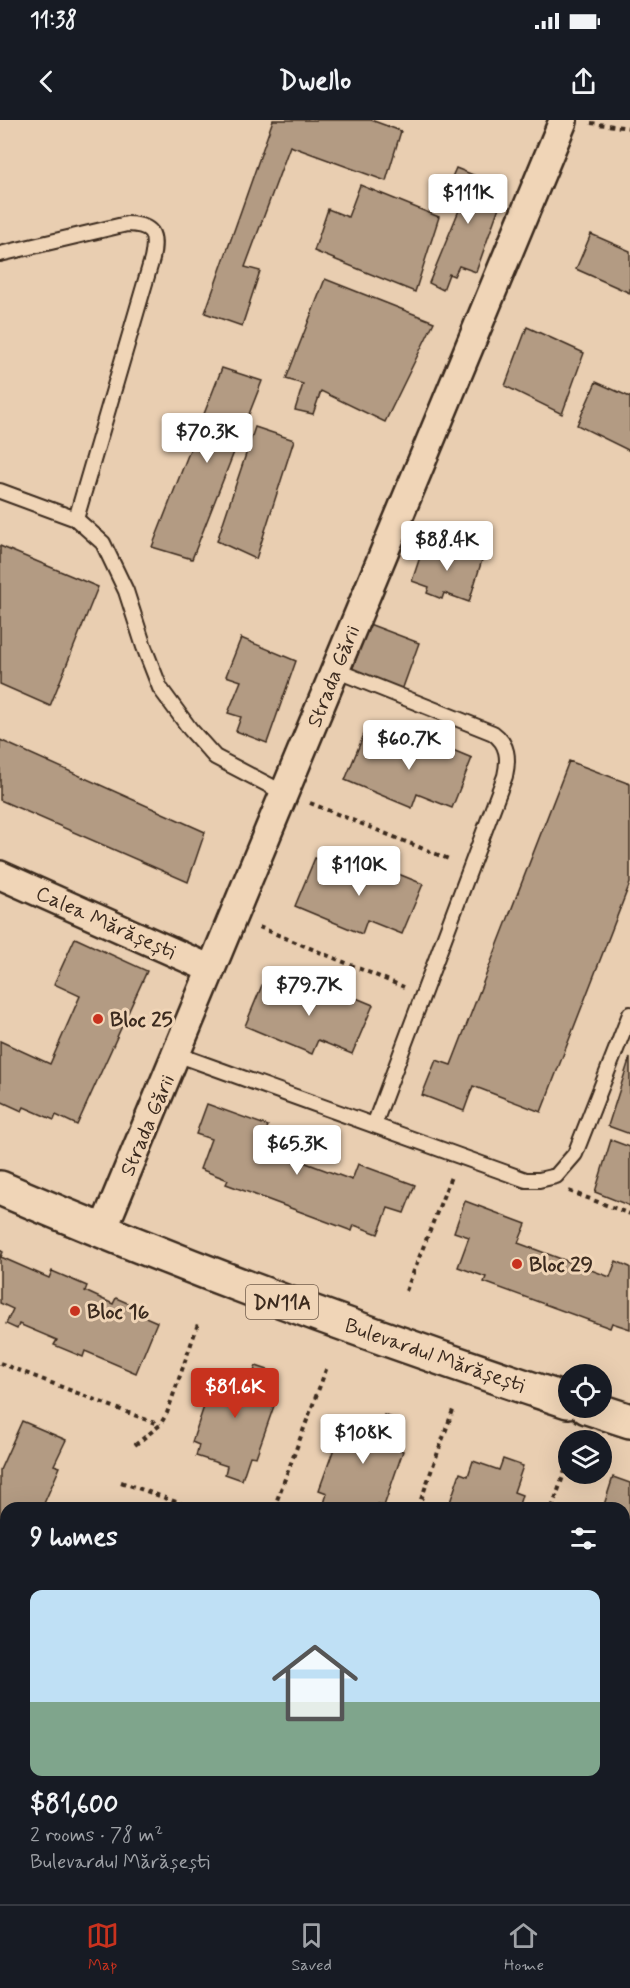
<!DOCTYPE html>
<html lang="en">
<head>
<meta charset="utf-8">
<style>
  body { margin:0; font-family:Mynerve,sans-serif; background:#242831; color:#f1f3f6; height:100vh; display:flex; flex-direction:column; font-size:22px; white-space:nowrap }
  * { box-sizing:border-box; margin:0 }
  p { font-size:20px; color:#9ea1a6 }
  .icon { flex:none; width:33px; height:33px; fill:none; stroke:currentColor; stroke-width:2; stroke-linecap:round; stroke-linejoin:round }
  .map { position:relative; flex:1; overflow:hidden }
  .details { position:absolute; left:0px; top:1382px; width:630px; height:404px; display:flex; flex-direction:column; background:#171b24; border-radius:18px 18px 0 0; box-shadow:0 6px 24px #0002 }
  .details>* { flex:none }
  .tools { position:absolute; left:558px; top:1244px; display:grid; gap:12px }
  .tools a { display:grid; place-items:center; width:54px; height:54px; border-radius:50%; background:#171b24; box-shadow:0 6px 24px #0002; font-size:30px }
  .price { position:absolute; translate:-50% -51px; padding:0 14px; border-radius:6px; background:#fff; color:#222; font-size:20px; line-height:39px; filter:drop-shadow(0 2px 3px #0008) }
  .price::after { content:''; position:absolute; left:50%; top:36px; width:18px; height:14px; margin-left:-9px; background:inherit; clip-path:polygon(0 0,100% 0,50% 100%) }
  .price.current { background:#c8321e; color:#fff }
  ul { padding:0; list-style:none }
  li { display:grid; align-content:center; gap:12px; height:318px; padding:0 30px }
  li span { display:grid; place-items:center; height:186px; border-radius:12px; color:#555 }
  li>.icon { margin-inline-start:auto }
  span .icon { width:108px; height:108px; fill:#fffc; stroke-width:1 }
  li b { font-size:26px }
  h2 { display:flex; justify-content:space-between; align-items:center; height:72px; padding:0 30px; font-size:26px }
  .status { display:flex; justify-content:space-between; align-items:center; height:42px; padding:0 30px; background:#171b24; direction:ltr }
  .status svg { height:16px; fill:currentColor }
  header { display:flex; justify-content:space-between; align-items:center; height:78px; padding:0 30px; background:#171b24; font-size:27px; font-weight:700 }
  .tab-bar { display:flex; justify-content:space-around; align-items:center; height:84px; border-top:2px solid #363941; background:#171b24; font-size:16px; color:#9ea1a6 }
  .tab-bar a { display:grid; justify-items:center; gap:3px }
  .tab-bar .current { color:#c8321e }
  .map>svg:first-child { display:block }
  .building { fill:#b39b83; stroke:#3b2a1e; stroke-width:1.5 }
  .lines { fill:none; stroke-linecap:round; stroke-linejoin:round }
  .service-casing { stroke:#3b2a1e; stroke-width:18 }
  .minor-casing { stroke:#3b2a1e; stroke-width:32 }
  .primary-casing { stroke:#3b2a1e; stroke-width:38 }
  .path { stroke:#3b2a1e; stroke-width:4; stroke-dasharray:4.5 4.5; stroke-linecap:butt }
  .service { stroke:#f0d5b7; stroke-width:14 }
  .minor { stroke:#f0d5b7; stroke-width:27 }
  .primary { stroke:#f0d5b7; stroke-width:33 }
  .poi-dot { fill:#c8321e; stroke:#f0d5b7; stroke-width:2 }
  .labels { text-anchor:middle; stroke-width:6; stroke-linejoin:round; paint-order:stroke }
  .shield { fill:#f0d5b7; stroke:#715d4c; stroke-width:1.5 }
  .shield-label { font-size:20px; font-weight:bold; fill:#3b2a1e }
  .street-label { font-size:21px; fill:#3b2a1e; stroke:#f0d5b7 }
  .poi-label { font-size:21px; font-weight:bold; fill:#3b2a1e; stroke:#f0d5b7; text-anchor:start }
</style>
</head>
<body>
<div class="status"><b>11:38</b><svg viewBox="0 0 49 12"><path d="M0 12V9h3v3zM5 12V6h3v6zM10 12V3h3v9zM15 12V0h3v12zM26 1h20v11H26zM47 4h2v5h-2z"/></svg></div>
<header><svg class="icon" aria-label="back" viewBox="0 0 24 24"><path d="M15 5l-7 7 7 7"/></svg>Dwello<svg class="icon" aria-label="share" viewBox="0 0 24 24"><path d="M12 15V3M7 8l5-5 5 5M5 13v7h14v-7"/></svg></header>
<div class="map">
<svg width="630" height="1784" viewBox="0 0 630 1784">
  <rect width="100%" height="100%" fill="#e9ceb1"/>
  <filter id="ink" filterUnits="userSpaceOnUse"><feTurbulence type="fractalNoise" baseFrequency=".0167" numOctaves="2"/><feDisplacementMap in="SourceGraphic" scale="12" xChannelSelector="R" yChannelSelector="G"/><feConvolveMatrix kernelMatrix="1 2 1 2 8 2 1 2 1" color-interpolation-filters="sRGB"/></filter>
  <g filter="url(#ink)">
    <g class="building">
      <polygon points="273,0 371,0 401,11 386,61 290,26 245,147 260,151 242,206 205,193"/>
      <polygon points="456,48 488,61 497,60 504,87 499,87 476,152 459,146 454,156 449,154 443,170 429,163 462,83 444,75"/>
      <polygon points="360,65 439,97 415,172 314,131 328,89 348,97"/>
      <polygon points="591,114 630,131 630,173 576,149"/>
      <polygon points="325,159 434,202 385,302 321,271 313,294 295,290 303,264 286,259"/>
      <polygon points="527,207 584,233 562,294 505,266"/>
      <polygon points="222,248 262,261 192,439 152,427"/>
      <polygon points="596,262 630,277 630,331 577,305"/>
      <polygon points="255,307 294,320 256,439 217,421"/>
      <polygon points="425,422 482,440 469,482 444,473 442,479 427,473 429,467 412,461"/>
      <polygon points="0,426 98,467 50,586 0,564"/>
      <polygon points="369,504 419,523 401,573 351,553"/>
      <polygon points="241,518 296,541 267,623 236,611 241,597 228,593 241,561 226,556"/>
      <polygon points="365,612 413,631 419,616 472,638 452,688 417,674 412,688 345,660"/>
      <polygon points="0,620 205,712 188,762 0,680"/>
      <polygon points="569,641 630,664 630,763 541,992 473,966 464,991 422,975 436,940 451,945"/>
      <polygon points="315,738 363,757 369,742 423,764 402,814 367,800 362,814 295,786"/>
      <polygon points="75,818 147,851 77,1005 56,995 54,1000 24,987 22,991 0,981 0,921 50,944 80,876 54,864"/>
      <polygon points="265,858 313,878 320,863 373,885 352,934 318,920 312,934 245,906"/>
      <polygon points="630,937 630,1014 608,1006"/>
      <polygon points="207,984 268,1006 260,1026 352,1060 358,1044 415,1065 404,1093 388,1088 378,1114 354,1105 352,1111 226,1064 228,1060 200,1049 211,1019 196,1014"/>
      <polygon points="611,1020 630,1027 630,1086 595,1072"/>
      <polygon points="465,1081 526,1104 518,1123 610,1157 616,1141 630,1147 630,1209 612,1203 610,1208 484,1162 486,1157 458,1147 469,1117 454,1112"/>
      <polygon points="0,1130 3,1132 1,1137 49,1158 52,1151 87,1166 85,1171 113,1184 116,1178 139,1188 136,1193 157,1202 136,1253 85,1231 83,1237 54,1225 57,1220 19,1204 17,1209 6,1204 13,1189 0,1183"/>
      <polygon points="256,1246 277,1253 267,1280 275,1283 256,1337 250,1336 242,1360 225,1354 227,1346 196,1336 199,1325 192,1322 213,1260 221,1262 226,1248 252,1257"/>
      <polygon points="384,1295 404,1302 395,1328 403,1331 384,1386 378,1384 376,1388 335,1388 324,1384 327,1373 319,1370 341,1309 348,1311 354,1296 380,1306"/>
      <polygon points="22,1301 66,1320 54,1345 60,1347 42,1388 6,1388 6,1436 0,1433 0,1350"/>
      <polygon points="503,1339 523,1346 514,1372 522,1375 518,1388 448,1388 460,1353 468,1356 473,1341 499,1350"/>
      <polygon points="613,1357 630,1363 630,1420 624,1418 624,1388 603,1388"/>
      <polygon points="0,1532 6,1534 6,1593 0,1591"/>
      <polygon points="624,1589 630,1591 630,1649 624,1647"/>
      <polygon points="624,1756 630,1758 628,1773 630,1784 566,1784 567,1779 624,1779"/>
      <polygon points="440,1779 499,1779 498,1784 438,1784"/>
    </g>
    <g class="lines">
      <g class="service-casing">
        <g id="service">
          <path d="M0 134 127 104C153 105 157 113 152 139L76 399"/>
          <polyline points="0,371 76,399 103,423 126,471 144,527 160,568 190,609 215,637 284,673"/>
          <path d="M335 550 493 613C508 624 509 638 505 656L374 1005"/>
          <polyline points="176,934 526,1060 539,1060 556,1056 575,1034 630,894"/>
          <polyline points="0,1484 6,1486"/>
          <polyline points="624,1704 630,1707"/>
        </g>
      </g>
      <g class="minor-casing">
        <g id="minor">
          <polyline points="0,755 211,849"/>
          <polyline points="102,1112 563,1"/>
        </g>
      </g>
      <g class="primary-casing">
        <g id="primary">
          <path d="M0 1068C186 1148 376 1218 568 1281"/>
          <polyline points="587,1287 630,1301"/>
        </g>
      </g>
      <g class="path">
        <polyline points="591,3 630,8"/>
        <polyline points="310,683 451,740"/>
        <polyline points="259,807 404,867"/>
        <polyline points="569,1071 630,1094"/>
        <polyline points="406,1171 452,1054"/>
        <polyline points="0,1243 160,1305"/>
        <polyline points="135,1325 160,1305 167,1293 199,1201"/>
        <polyline points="121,1362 193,1388"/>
        <polyline points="274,1388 327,1247"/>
        <polyline points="418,1388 453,1290"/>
        <polyline points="552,1388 568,1342"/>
        <polyline points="624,1457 630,1459"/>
        <polyline points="624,1541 630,1543"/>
        <polyline points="0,1720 6,1705"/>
        <polyline points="393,1784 395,1779"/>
        <polyline points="531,1784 532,1779"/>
      </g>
      <use href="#service" class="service"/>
      <use href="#minor" class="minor"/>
      <use href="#primary" class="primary"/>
    </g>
  </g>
  <g class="poi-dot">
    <circle cx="98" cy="899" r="6"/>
    <circle cx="517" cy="1144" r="6"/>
    <circle cx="75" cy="1191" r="6"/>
  </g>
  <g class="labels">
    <rect class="shield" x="246" y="1165" width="72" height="34" rx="4.5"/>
    <g class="shield-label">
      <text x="282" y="1189">DN11A</text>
    </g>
    <g class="street-label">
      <text transform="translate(333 556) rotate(-68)" y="7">Strada Gării</text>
      <text transform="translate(106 802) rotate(24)" y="7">Calea Mărășești</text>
      <text transform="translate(147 1005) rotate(-67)" y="7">Strada Gării</text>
      <text transform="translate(435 1235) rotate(19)" y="7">Bulevardul Mărășești</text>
    </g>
    <g class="poi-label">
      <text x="110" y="906">Bloc 25</text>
      <text x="529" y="1151">Bloc 29</text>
      <text x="87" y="1198">Bloc 16</text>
    </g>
  </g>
</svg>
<div class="tools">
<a><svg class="icon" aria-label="locate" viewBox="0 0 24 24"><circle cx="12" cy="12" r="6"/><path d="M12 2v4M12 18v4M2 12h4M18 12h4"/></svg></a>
<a><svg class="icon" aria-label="layers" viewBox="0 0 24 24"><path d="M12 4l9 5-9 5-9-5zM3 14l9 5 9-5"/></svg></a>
</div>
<b class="price" style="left:468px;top:105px">$111K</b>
<b class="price" style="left:207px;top:344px">$70.3K</b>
<b class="price" style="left:447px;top:452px">$88.4K</b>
<b class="price" style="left:409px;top:651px">$60.7K</b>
<b class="price" style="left:359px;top:777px">$110K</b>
<b class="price" style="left:309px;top:897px">$79.7K</b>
<b class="price" style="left:297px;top:1056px">$65.3K</b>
<b class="price current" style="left:235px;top:1299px">$81.6K</b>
<b class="price" style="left:363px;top:1345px">$108K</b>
<section class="details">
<h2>9 homes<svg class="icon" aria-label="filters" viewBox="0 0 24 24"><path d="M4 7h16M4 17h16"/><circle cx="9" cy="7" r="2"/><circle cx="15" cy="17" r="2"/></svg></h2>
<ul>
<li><span style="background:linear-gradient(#bfe0f5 60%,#7fa58c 0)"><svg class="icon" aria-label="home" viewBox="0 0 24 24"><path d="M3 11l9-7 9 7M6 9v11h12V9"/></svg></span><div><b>$81,600</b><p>2 rooms · 78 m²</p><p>Bulevardul Mărășești</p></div></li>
</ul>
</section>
</div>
<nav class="tab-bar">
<a class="current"><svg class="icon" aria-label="map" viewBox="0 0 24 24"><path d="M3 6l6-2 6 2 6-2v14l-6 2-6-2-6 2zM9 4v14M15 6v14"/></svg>Map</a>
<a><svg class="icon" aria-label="saved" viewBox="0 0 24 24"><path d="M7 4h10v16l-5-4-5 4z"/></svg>Saved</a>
<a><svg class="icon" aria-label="home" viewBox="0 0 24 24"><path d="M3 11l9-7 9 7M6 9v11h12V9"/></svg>Home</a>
</nav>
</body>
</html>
